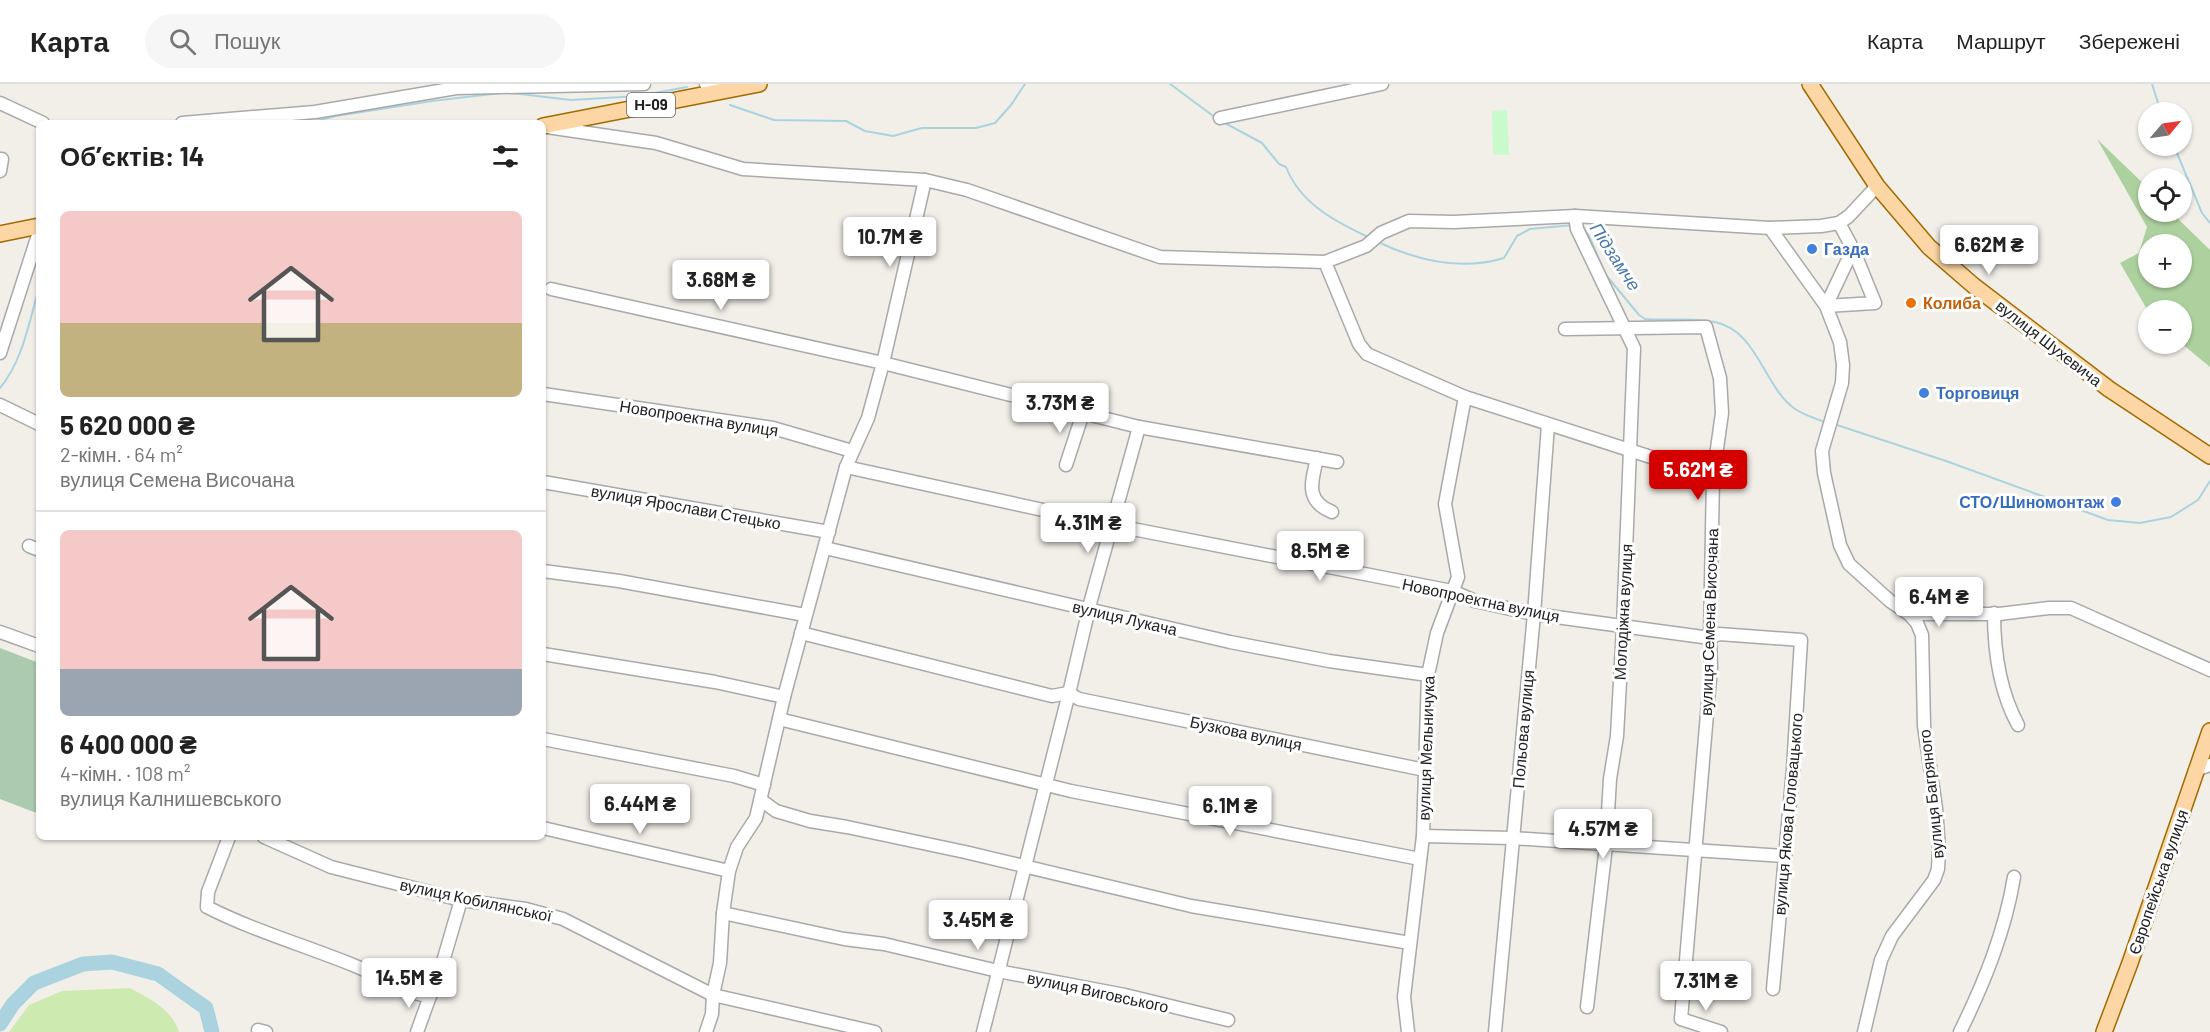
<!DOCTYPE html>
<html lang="uk">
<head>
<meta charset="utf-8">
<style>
  body { margin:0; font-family:Barlow,sans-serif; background:#f6f6f6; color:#222; height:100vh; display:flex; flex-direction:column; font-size:22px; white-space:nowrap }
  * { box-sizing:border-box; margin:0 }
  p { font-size:20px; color:#767676 }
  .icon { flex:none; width:33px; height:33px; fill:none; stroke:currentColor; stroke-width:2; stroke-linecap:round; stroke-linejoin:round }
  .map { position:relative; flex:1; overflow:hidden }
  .side { position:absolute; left:36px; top:36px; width:510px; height:720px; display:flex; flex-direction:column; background:#fff; border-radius:9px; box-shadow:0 2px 4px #0004 }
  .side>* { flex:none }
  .needle { width:39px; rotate:61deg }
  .tools { position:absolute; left:2138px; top:18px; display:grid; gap:12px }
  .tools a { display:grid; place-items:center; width:54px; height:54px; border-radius:50%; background:#fff; box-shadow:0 2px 4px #0004; font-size:30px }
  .price { position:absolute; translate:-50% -51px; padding:0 14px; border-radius:6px; background:#fff; color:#222; font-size:20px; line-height:39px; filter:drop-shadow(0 2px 3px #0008) }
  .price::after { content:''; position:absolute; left:50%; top:36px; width:18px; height:14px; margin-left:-9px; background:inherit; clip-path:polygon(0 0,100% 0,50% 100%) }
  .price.current { background:#d40000; color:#fff }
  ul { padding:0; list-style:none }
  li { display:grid; align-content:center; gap:12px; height:318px; padding:0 24px }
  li+li { border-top:2px solid #e0e0e0 }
  li span { display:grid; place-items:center; height:186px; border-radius:9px; color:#555 }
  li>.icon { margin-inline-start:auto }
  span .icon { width:108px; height:108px; fill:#fffc; stroke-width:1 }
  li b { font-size:26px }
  h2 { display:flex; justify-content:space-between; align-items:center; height:72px; padding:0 24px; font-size:26px }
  header { display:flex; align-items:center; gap:36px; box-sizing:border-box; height:84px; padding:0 30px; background:#fff; border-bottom:2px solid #e0e0e0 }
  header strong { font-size:28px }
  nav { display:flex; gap:33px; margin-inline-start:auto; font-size:21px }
  .search { width:420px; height:54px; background:#f6f6f6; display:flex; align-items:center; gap:15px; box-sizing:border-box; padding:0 21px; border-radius:33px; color:#767676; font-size:22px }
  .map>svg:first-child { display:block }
  .grass { fill:#cdebb0 }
  .forest { fill:#add19e; fill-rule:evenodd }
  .cemetery { fill:#aacbaf }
  .park { fill:#c8facc }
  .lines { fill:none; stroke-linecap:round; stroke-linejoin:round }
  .stream { stroke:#aad3df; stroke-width:2 }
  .river { stroke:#aad3df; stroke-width:15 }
  .minor-casing { stroke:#a9a9a9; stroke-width:15 }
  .major-casing { stroke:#a06b00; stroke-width:18 }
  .minor { stroke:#fff; stroke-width:12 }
  .major { stroke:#fcd6a4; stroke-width:15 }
  .shop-dot { fill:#3f7fe0; stroke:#fff; stroke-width:2 }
  .food-dot { fill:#e8710a; stroke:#fff; stroke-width:2 }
  .labels { text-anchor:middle; stroke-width:6; stroke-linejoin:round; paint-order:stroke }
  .shield { fill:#fff; stroke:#646464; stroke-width:1.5 }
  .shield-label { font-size:15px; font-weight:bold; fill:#222 }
  .shop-label { font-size:16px; font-weight:bold; fill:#366cbe; stroke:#fff; text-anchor:start }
  .food-label { font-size:16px; font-weight:bold; fill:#c56008; stroke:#fff; text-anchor:start }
  .street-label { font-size:16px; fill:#222; stroke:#fff }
  .water-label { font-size:18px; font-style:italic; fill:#4a7aab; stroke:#fff }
</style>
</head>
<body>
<header>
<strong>Карта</strong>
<div class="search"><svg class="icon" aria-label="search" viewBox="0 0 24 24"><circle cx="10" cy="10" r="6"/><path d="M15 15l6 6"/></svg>Пошук</div>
<nav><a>Карта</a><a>Маршрут</a><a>Збережені</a></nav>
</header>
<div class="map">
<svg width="2210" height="948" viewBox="0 0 2210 948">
  <rect width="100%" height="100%" fill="#f2efe9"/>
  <path class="grass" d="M130 904C150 915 172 925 179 948H9L29 921 62 907Z"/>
  <path class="forest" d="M2097 55 2148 104V128H2171L2210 166V283L2181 259V226L2148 227 2120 179 2139 169 2147 143ZM2148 160H2181V194H2148Z"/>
  <polygon class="cemetery" points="0,564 39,579 39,730 0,715"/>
  <polygon class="park" points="1507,26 1509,71 1493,70 1492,27"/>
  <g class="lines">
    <g class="stream">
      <polyline points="1170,0 1216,34"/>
      <polyline points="2152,0 2161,28"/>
      <polyline points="512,9 571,16 639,12 687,3"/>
      <polyline points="730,21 774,36 846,37 865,47 893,52 922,44 976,44 995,39 1011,21 1025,0"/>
      <path d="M1223 38 1262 59 1279 80 1286 83C1300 119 1334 137 1368 153"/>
      <polyline points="308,39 336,32 432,17 501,9"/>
      <polyline points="2174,62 2202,129 2210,139"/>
      <path d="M1582 141 1589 152 1606 191 1639 231 1645 235C1668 237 1693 233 1715 238 1758 247 1763 302 1795 325 1804 331 1816 335 1825 338"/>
      <path d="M1378 158C1418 177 1461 187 1504 174L1517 152 1530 145 1573 141"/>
      <path d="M0 304C23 276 29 238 39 204"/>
      <polyline points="1834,340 1946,377 2108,436 2140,439 2171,433 2198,416 2210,397"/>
    </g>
    <polyline class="river" points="0,940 13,920 34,899 83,880 112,878 158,890 186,910 206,924 212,948"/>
    <g class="minor-casing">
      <g id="minor">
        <polyline points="706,0 724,7"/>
        <polyline points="0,19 43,39"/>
        <polyline points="1220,34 1382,0"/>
        <polyline points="182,39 315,28 456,4 644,0"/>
        <polyline points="547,43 656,59 743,85 925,96 967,106 1160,173 1325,178 1366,162 1381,149 1409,137 1454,138 1575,132 1770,144 1821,142 1839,139 1849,132 1877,102"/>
        <polyline points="0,75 2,75 0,87"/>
        <polyline points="1575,132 1577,145 1634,264 1623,543 1617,652 1610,695 1606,762 1587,923"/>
        <polyline points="1839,139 1853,165 1875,219 1826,222 1853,165"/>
        <polyline points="1770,144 1826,222 1840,258 1843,281 1842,299 1822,367 1824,389 1840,461 1849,480 1890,517 1909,530 1999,530 2049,524 2071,524 2210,586"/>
        <polyline points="1325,178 1359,260 1367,270 1465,313 1713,393 1710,554 1711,583 1681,935 1721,948"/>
        <polyline points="551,205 883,279 1139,343 1337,378"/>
        <polyline points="1565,245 1706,243 1720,294 1722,329 1713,393"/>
        <polyline points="0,269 39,148"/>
        <polyline points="543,310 773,344 852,367"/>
        <polyline points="0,321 39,340"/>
        <path d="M1317 374C1312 398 1304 416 1332 428"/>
        <polyline points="1066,381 1083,329"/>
        <polyline points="846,383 1112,441 1452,507 1475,517 1534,530 1710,554 1719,550 1801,556 1793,685 1773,905"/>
        <polyline points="543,398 829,448"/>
        <polyline points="29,462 39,466"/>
        <polyline points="825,464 1230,558 1329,577 1428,591"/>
        <polyline points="543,487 619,497 805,531"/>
        <path d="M1994 529C1994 567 2000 608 2018 641"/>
        <polyline points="0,548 39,562"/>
        <polyline points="801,549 1052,612 1068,609 1079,615 1425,686"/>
        <polyline points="543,570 715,598 784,613"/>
        <polyline points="779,635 1071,707 1420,775"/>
        <polyline points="543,655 734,692 764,701"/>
        <polyline points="2195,686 2210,681"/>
        <polyline points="761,716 776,727 810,737 847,743 965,768 1191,822 1410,859"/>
        <polyline points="543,744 729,787"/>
        <polyline points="1423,752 1512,754 1785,772"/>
        <path d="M229 753 208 808 207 823C254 847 304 861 353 881 379 891 401 909 430 912L437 898 461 816"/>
        <polyline points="264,753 331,783 461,816 526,825 563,835 713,911 875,948"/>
        <polyline points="723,829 844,855 884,860 998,887 1125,911 1228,936"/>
        <polyline points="258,946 266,948"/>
        <polyline points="417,948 430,912"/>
        <polyline points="706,948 712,930 713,911 720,879 723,829 729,787 737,763 756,734 784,613 846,383 868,334 883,279 925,96"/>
        <polyline points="983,948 1070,605 1091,516 1139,343"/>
        <polyline points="1408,948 1404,913 1423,752 1428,591 1437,549 1458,493 1445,420 1465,313"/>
        <polyline points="1495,948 1534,530 1548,341"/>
        <polyline points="1864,948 1881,876 1892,852 1934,796 1938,785 1939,765 1936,724 1924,642 1922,551 1917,539 1909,530"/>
        <path d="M1960 948C1984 899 2005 848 2014 793"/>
      </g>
    </g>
    <g class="major-casing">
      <g id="major">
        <polyline points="1810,0 1877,102 1929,163 1974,202 2109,305 2210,372"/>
        <polyline points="543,42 759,0"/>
        <polyline points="0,150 39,142"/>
        <polyline points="2104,948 2130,879 2210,647"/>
      </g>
    </g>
    <use href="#minor" class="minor"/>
    <use href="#major" class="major"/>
  </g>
  <g class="shop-dot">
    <circle cx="1812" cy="165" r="6"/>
    <circle cx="1924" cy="309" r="6"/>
    <circle cx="2116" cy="418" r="6"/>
  </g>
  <circle class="food-dot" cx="1911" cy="219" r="6"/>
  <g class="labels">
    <rect class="shield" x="627" y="9" width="48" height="24" rx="4.5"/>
    <g class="shield-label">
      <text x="651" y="26">Н-09</text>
    </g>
    <g class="shop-label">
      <text x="1824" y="171">Газда</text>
      <text x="1936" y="315">Торговиця</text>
      <text x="2104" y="424" text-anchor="end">СТО/Шиномонтаж</text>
    </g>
    <g class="food-label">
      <text x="1923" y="225">Колиба</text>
    </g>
    <g class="street-label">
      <text transform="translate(2049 259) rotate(38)" y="6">вулиця Шухевича</text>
      <text transform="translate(699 334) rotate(9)" y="6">Новопроектна вулиця</text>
      <text transform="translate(686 423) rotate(10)" y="6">вулиця Ярослави Стецько</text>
      <text transform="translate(1481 516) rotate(12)" y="6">Новопроектна вулиця</text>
      <text transform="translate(1623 528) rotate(-87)" y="6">Молодіжна вулиця</text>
      <text transform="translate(1125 534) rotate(13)" y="6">вулиця Лукача</text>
      <text transform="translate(1709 538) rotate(-88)" y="6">вулиця Семена Височана</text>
      <text transform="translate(1523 645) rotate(-85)" y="6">Польова вулиця</text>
      <text transform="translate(1246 649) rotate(12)" y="6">Бузкова вулиця</text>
      <text transform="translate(1426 664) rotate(-88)" y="6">вулиця Мельничука</text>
      <text transform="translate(1931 710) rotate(-96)" y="6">вулиця Багряного</text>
      <text transform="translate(1788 730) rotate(-85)" y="6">вулиця Якова Головацького</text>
      <text transform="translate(2158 798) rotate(-71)" y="6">Європейська вулиця</text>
      <text transform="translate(476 816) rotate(12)" y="6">вулиця Кобилянської</text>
      <text transform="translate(1098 908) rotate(12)" y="6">вулиця Виговського</text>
    </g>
    <g class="water-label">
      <text transform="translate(1615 173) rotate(57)" y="6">Підзамче</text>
    </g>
  </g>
</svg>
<div class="tools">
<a><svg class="needle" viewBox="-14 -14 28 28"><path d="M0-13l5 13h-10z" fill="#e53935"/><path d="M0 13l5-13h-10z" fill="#767676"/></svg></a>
<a><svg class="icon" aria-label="locate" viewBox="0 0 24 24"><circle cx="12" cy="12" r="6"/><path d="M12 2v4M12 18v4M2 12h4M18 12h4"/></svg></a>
<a>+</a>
<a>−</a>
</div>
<b class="price" style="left:890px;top:184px">10.7M ₴</b>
<b class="price" style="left:1989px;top:192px">6.62M ₴</b>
<b class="price" style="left:721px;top:227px">3.68M ₴</b>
<b class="price" style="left:1060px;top:350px">3.73M ₴</b>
<b class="price current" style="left:1698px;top:417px">5.62M ₴</b>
<b class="price" style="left:1088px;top:470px">4.31M ₴</b>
<b class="price" style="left:1320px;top:498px">8.5M ₴</b>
<b class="price" style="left:1939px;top:544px">6.4M ₴</b>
<b class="price" style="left:640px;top:751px">6.44M ₴</b>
<b class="price" style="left:1230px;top:753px">6.1M ₴</b>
<b class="price" style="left:1603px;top:776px">4.57M ₴</b>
<b class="price" style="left:978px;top:867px">3.45M ₴</b>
<b class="price" style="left:409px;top:925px">14.5M ₴</b>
<b class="price" style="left:1706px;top:928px">7.31M ₴</b>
<section class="side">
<h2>Об’єктів: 14<svg class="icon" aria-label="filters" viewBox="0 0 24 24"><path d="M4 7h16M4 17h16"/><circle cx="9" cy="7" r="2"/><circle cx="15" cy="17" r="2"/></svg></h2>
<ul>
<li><span style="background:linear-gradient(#f6c9c9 60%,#c2b280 0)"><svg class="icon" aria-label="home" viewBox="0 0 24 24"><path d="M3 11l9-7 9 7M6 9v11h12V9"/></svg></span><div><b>5 620 000 ₴</b><p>2-кімн. · 64 m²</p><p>вулиця Семена Височана</p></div></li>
<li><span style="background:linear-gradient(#f6c9c9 75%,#9aa5b1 0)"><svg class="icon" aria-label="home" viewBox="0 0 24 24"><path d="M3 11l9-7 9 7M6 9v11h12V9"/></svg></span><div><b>6 400 000 ₴</b><p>4-кімн. · 108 m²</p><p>вулиця Калнишевського</p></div></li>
</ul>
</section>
</div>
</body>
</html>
